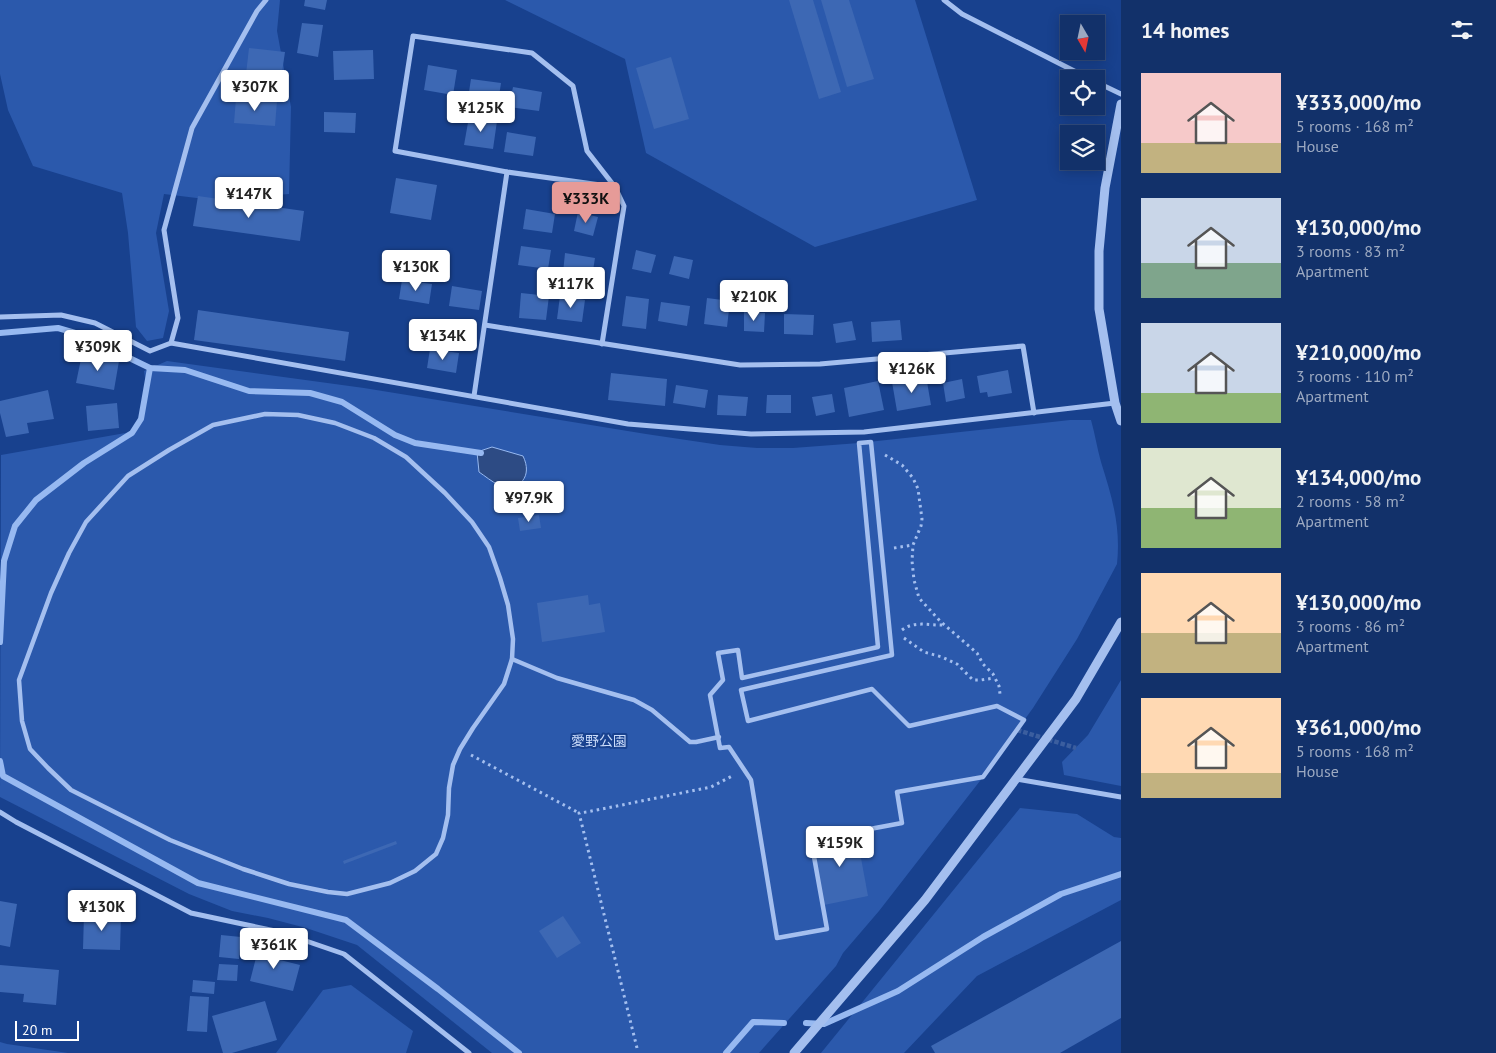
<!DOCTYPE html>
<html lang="en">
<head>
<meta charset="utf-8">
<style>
  body { margin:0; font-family:"PT Sans","Noto Sans JP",sans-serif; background:#1b3970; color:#f1f3f6; height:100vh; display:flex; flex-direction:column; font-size:19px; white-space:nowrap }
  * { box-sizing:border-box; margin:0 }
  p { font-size:16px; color:#9ca9c1 }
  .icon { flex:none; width:28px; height:28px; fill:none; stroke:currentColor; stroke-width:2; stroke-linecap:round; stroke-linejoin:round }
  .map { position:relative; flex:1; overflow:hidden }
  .drawer { display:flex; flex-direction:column; background:#12316a; width:375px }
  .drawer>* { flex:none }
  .needle { width:32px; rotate:171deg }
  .controls { position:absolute; left:1060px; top:15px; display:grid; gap:10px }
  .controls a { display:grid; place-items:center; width:45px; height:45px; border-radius:0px; background:#12316a; box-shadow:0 2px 12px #0003,0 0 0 1px #314c7e; font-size:25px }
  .scale { position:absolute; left:15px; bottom:12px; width:64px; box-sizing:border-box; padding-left:5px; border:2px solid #fff; border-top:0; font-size:14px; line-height:18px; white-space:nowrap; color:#fff; -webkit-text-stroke:4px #18418e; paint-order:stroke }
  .price { position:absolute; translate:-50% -42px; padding:0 11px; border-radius:5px; background:#fff; color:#222; font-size:16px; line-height:32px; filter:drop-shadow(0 1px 2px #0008) }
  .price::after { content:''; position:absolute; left:50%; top:30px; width:15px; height:11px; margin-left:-8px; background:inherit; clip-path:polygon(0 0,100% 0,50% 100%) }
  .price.selected { background:#e69b98; color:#111 }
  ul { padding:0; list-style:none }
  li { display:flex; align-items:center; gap:15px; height:125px; padding:0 20px }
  li span { display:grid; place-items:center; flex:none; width:140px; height:100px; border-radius:0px; color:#555 }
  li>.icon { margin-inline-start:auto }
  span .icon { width:60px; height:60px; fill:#fffc; stroke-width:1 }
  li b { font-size:21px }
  h2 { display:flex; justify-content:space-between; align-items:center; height:60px; padding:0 20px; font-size:21px }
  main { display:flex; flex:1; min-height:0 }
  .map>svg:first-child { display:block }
  .green { fill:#2b59ac }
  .water { fill:#2d4b84; stroke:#97b9f1 }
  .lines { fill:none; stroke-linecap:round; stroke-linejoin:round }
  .stream { stroke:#97b9f1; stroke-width:6 }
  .building { fill:#3d68b4 }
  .pedestrian-tunnel { stroke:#3b5e9f; stroke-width:4.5; stroke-dasharray:4.5 2; stroke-linecap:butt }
  .path { stroke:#a4bfef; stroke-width:3; stroke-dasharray:2.5 4; stroke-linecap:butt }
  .pedestrian { stroke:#a4bfef; stroke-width:4.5 }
  .minor { stroke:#a4bfef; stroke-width:5 }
  .tertiary { stroke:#a4bfef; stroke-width:9 }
  .labels { text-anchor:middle; stroke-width:4; stroke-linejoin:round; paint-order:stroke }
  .park-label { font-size:14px; fill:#cadcfb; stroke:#18418e }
</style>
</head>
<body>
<main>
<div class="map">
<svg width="1121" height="1053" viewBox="0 0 1121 1053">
  <rect width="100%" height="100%" fill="#18418e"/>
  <g class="green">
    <polygon points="0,0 280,0 277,31 291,107 289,194 213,200 164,194 156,233 169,311 163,338 147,341 136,327 128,233 122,193 33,166 8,110 0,74"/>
    <polygon points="505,0 915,0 977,200 815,247 646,153 625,59"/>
    <path d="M167 361 364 388 646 434 720 445 757 448H793L859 443 1070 420H1091C1095 434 1097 448 1101 462 1112 497 1121 526 1117 564L1077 639 1033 708 983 777 879 911 843 953 836 966 759 1053H492L357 945 306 928 268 918 232 911 189 894 0 797 1 455 131 432 142 413 146 385 144 371Z"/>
    <polygon points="1121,680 1121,786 1064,775 1062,762 1088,735"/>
    <polygon points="1020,808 1077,814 1114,837 1121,838 1121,900 977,976 904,1053 821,1053"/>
    <polygon points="351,985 413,1031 406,1053 276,1053 323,990"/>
    <polygon points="0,1042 7,1044 68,1053 0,1053"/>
  </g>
  <path class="water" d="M492 447 523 456C533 476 520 492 499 485 492 482 485 476 479 472L477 452Z"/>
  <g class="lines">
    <g class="stream">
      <polyline points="0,333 58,328 82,335 150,368 185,370 249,391 310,393 342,402 395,435 415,443 481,453"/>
      <polyline points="0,642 4,561 15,526 36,500 84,463 132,433 141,419 150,368"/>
      <polyline points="0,761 3,776 198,883 346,920 438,989 519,1053"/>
      <polyline points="806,1023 824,1024 898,991 983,937 1061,894 1121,874"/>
      <polyline points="726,1053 753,1022 784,1023"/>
    </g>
  </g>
  <g class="building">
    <polygon points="305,0 327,0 325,10 304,6"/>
    <polygon points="789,0 813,0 841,92 819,99"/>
    <polygon points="821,0 849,0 874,79 847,87"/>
    <polygon points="302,23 323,25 318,57 297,53"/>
    <polygon points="249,48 285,52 281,79 246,74"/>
    <polygon points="373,50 374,79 334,80 333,51"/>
    <polygon points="671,57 689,119 654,129 636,68"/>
    <polygon points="428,65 457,70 453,95 424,90"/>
    <polygon points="471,79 501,83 498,103 468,98"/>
    <polygon points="513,87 542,92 539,111 509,107"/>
    <polygon points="236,98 277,101 275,126 234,123"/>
    <polygon points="324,112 356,113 355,133 324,132"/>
    <polygon points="469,117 497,121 493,149 464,145"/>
    <polygon points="507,132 536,137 533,156 504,152"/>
    <polygon points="396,178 437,185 431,220 390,213"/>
    <polygon points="198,196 304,211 300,241 193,226"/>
    <polygon points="526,209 555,214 552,233 523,229"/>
    <polygon points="578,212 598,217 593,236 574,231"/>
    <polygon points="521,246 551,250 548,269 518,265"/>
    <polygon points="636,250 656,255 651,273 632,269"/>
    <polygon points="565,253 595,258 592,277 563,273"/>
    <polygon points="674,256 693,260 689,279 669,274"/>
    <polygon points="402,280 432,284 429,304 399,299"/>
    <polygon points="452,286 482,291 479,310 449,306"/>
    <polygon points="521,293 549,296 546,320 519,318"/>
    <polygon points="560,296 585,300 582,322 557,319"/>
    <polygon points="626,296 649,299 646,329 622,326"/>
    <polygon points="707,298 730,301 727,327 704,324"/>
    <polygon points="661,302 690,306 687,326 658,321"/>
    <polygon points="198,310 349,332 345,361 194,340"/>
    <polygon points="744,312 765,313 764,332 744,331"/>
    <polygon points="784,314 814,315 813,335 784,334"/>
    <polygon points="900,320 902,340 872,342 871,322"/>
    <polygon points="852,321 856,340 836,343 833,324"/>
    <polygon points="430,349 459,353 456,373 427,368"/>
    <polygon points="82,354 119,361 114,390 76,383"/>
    <polygon points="1008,370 1012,393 988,397 987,392 980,393 977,376"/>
    <polygon points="611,373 667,379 665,406 608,400"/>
    <polygon points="926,376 931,405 897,411 892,382"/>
    <polygon points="962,379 965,398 946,402 943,383"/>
    <polygon points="878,381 884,410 849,417 844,388"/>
    <polygon points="676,385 708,390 705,408 673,403"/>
    <polygon points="48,390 54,419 27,423 29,433 6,437 0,413 0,401"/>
    <polygon points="832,394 835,412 816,416 812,397"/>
    <polygon points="718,395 748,397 746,416 717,415"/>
    <polygon points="767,395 791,395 791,413 766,413"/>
    <polygon points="117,403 119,428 88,431 86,406"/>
    <polygon points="539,515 541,528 520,531 518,518"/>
    <polygon points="588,595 589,605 600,603 605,632 542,642 537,603"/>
    <polygon points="856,831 868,896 824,905 811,840"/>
    <polygon points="396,841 397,844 344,864 343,861"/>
    <polygon points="0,901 17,904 10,947 0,945"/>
    <polygon points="84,914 121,915 120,950 83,949"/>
    <polygon points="563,916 581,943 557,958 539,931"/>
    <polygon points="221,935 241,937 239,959 219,957"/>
    <polygon points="1121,941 1121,1018 1060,1053 935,1053 931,1046"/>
    <polygon points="259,946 278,950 276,959 300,965 293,991 250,981"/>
    <polygon points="219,964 238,965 237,981 217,980"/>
    <polygon points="0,965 59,970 56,1005 23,1002 24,994 0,992"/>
    <polygon points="193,980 215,982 214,994 192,992"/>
    <polygon points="190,996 209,997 207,1032 187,1031"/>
    <polygon points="265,1001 277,1040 232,1053 223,1053 212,1016"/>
  </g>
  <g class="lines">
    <polyline class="pedestrian-tunnel" points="1017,730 1076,748"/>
    <g class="path">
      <polyline points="885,455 902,465 913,478 918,489 922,519 921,526 913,545 912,561 914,580 919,598 940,621 977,653 983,664 993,674 999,686 1000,694"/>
      <polyline points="894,548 913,545"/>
      <path d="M902 630C915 620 930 626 946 625"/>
      <polyline points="904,638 924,652 942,657 957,664 973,680 981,680 994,678"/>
      <polyline points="471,755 579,813"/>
      <polyline points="637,1048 579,813 587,812 711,787 734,775"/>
    </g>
    <g class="pedestrian">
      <polygon points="265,414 298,415 335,423 374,438 406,457 445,493 472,522 489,547 500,578 508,605 513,639 512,659 504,684 473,728 460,749 453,765 449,788 448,815 443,838 436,854 415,871 390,883 347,894 328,892 289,884 243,869 170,840 71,790 48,768 30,749 22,721 19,680 51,593 69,553 86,522 128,476 169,450 213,425"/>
      <polygon points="871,442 892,655 741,690 748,721 872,689 909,726 997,706 1024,720 983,777 897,792 902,823 811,840 827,929 777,938 751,780 729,747 720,748 710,695 723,680 718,653 738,650 742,678 878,647 859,443"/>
      <polyline points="512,659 557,678 634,700 652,710 690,742 696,742 719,737"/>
    </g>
    <g class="minor">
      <polyline points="944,0 962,14 1090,79"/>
      <polyline points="1096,82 1121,94"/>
      <polyline points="0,317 61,315 95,323 150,351 171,343 178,318 164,230 192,128 257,11 266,0"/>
      <polyline points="485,325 740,365 820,364 1023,346 1034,413"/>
      <polyline points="171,343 628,424 751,434 864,432 1115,403"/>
      <polyline points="602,344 624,206 615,187 587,151 573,86 532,53 413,36 395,151 507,172 615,187"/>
      <polyline points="474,396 507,172"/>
      <polyline points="1016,779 1121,797"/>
      <polyline points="0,812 16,822 191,913 280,932 344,954 469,1053"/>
    </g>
    <g class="tertiary">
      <polyline points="1121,104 1105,188 1099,251 1099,309 1115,403 1121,421"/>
      <polyline points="794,1053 925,900 1076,699 1121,622"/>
    </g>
  </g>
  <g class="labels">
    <g class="park-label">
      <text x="599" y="746">愛野公園</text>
    </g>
  </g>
</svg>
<div class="controls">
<a><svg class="needle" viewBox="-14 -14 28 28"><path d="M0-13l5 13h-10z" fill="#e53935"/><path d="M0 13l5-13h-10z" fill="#9ca9c1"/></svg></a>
<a><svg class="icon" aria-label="locate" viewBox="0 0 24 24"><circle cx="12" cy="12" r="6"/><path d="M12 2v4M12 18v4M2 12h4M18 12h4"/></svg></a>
<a><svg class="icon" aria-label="layers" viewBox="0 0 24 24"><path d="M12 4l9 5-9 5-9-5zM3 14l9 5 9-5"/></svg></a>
</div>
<div class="scale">20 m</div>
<b class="price" style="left:255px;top:112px">¥307K</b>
<b class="price" style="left:481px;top:133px">¥125K</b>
<b class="price" style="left:249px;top:219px">¥147K</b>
<b class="price selected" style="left:586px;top:224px">¥333K</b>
<b class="price" style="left:416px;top:292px">¥130K</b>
<b class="price" style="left:571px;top:309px">¥117K</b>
<b class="price" style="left:754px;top:322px">¥210K</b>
<b class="price" style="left:443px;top:361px">¥134K</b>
<b class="price" style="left:98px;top:372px">¥309K</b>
<b class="price" style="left:912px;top:394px">¥126K</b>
<b class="price" style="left:529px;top:523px">¥97.9K</b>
<b class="price" style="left:840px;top:868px">¥159K</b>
<b class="price" style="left:102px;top:932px">¥130K</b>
<b class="price" style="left:274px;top:970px">¥361K</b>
</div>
<section class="drawer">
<h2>14 homes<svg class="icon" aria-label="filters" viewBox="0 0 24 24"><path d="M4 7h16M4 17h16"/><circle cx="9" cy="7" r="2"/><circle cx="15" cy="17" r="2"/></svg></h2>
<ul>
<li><span style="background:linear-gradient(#f6c9c9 70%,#c2b280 0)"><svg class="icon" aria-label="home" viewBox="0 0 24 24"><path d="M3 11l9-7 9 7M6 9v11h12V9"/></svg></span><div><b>¥333,000/mo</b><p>5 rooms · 168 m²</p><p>House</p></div></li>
<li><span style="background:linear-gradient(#c9d6e8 65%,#7fa58c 0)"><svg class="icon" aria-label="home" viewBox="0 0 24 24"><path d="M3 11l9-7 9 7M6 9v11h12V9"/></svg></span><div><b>¥130,000/mo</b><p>3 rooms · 83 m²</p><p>Apartment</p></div></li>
<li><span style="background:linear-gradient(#c9d6e8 70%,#8fb573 0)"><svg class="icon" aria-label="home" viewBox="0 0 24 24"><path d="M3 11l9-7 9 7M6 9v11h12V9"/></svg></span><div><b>¥210,000/mo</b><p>3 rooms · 110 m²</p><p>Apartment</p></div></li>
<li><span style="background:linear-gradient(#dfe7d0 60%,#8fb573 0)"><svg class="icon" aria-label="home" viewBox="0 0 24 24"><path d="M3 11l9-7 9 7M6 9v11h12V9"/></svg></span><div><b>¥134,000/mo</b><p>2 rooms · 58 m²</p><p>Apartment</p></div></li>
<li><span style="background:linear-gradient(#ffd9b3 60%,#c2b280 0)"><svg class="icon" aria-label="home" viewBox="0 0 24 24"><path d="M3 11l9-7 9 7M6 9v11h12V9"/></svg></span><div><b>¥130,000/mo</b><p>3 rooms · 86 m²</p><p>Apartment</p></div></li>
<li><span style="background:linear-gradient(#ffd9b3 75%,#c2b280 0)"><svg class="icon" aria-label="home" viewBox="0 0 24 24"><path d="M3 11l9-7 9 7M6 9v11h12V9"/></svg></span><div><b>¥361,000/mo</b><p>5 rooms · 168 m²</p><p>House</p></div></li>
</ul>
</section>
</main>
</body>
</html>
